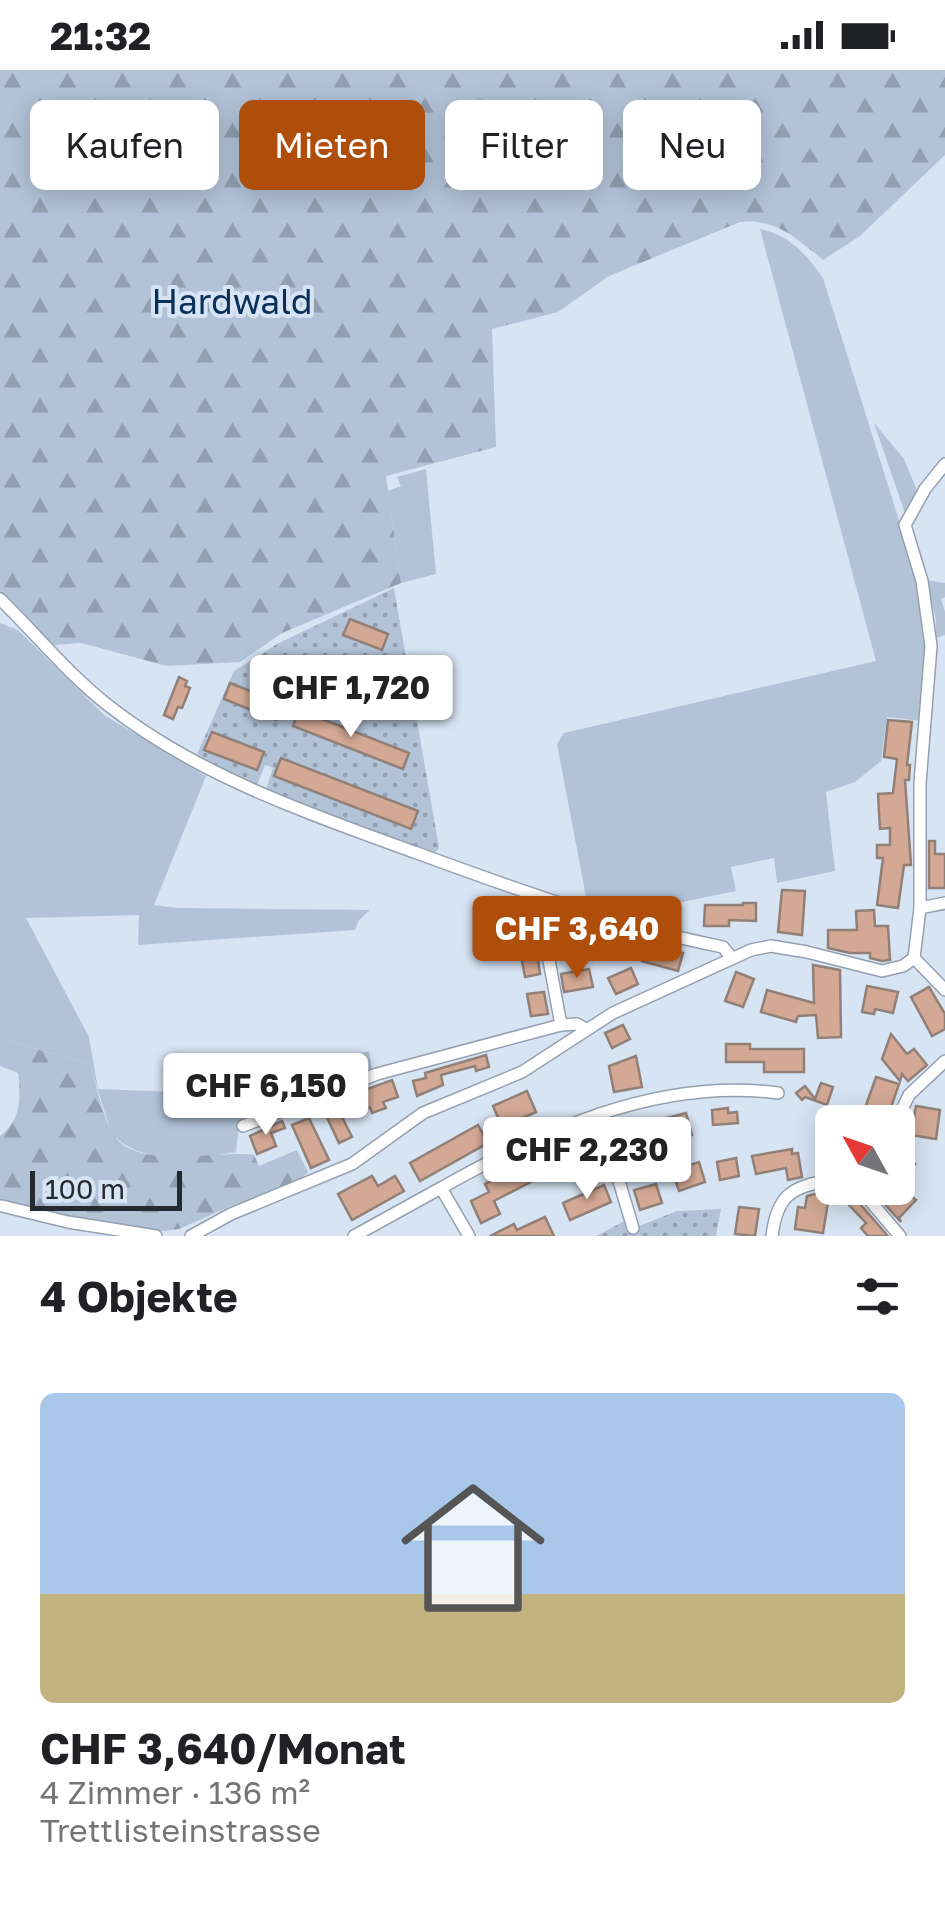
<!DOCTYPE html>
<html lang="de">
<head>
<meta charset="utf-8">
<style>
  body { margin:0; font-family:"Golos Text",sans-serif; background:#f6f6f6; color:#202124; height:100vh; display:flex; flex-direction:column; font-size:38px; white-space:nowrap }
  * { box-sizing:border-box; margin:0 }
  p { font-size:32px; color:#757577 }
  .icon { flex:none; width:55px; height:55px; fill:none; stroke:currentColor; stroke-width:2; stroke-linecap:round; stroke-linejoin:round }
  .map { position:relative; height:1166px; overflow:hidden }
  .drawer { display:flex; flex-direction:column; background:#fff; flex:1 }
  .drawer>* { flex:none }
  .hud { position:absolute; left:30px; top:30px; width:885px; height:90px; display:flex; gap:20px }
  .needle { width:65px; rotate:310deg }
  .buttons { position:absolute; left:815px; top:1035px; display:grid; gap:20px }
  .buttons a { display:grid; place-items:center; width:100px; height:100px; border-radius:15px; background:#fff; box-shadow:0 5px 25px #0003; font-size:50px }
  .scale { position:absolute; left:30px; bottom:25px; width:152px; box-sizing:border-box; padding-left:10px; border:5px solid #252a30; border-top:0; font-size:28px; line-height:35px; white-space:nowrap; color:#252a30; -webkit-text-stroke:8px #d7e4f4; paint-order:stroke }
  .price { position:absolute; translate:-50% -85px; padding:0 22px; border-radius:10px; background:#fff; color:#222; font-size:32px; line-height:65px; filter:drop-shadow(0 2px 5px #0008) }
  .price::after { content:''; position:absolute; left:50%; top:60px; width:30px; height:22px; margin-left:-15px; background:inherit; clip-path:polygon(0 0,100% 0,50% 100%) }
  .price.on { background:#af4d0b; color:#fff }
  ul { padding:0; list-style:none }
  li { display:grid; align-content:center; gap:20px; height:530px; padding:0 40px }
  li+li { border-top:2px solid #e0e0e0 }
  li span { display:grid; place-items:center; height:310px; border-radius:15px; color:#555 }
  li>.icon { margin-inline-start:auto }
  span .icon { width:180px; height:180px; fill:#fffc; stroke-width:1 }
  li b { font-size:42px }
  h2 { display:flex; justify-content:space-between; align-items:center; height:120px; padding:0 40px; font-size:42px }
  .chip { padding:0 35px; border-radius:15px; background:#fff; box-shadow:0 5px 25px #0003; font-size:35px; line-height:90px }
  .chip.on { background:#af4d0b; color:#fff }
  .status { display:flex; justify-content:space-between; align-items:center; height:70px; padding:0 50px; background:#fff; direction:ltr }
  .status svg { height:28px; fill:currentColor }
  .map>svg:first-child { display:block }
  .grass { fill:#b2c3d8 }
  .forest { fill:url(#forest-firs) }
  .garden { fill:url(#garden-dots) }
  .building { fill:#d3a995; stroke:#928077; stroke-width:2.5 }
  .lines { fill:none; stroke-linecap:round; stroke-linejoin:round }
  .minor-casing { stroke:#94a0b0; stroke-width:14 }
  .minor { stroke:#fff; stroke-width:11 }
  .labels { text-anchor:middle; stroke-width:8; stroke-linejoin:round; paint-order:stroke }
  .park-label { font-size:35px; fill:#0a305a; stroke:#d7e4f4 }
</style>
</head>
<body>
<div class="status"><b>21:32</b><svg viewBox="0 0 49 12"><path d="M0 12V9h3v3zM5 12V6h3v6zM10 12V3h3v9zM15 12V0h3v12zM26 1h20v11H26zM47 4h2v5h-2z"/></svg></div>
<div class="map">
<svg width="945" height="1166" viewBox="0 0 945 1166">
  <defs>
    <pattern id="forest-firs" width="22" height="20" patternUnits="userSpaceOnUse" patternTransform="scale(2.5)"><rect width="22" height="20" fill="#b2c3d8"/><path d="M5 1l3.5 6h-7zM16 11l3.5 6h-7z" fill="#919fb0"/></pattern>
    <pattern id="garden-dots" width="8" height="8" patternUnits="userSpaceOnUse" patternTransform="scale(2.5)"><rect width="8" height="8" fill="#b2c3d8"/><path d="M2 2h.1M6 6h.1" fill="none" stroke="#919fb0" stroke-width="1.8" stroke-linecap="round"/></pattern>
  </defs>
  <rect width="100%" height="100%" fill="#d7e4f4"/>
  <g class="grass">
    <path d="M760 159C790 165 806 184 823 208L918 511 925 558 922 651 887 647 881 691 855 712 826 722 835 801 777 813 774 788 731 797 736 821 618 845 588 837 557 674 564 663 876 591Z"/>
    <polygon points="874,353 904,389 918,423 905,443"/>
    <polygon points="426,399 436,504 401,513 388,421 401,416 397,407"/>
    <polygon points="926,510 945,513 945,527 941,529 945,542 945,565 936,568 936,550"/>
    <path d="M0 553 18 560 104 645 206 706 154 835 177 838 370 840 359 850 355 860 138 875 139 845 26 848 89 967 98 1019 201 1023 369 981 372 1002 239 1053 236 1082C198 1089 138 1096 111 1062L90 994 0 969Z"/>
  </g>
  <g class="forest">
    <path d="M0 0H945V85L860 166 823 190C796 168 776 148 740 152L609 206 558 242 492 259 496 377 386 406 401 513 282 563 240 592 167 596 81 573 52 575 0 523Z"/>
    <path d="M0 969 90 994C97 1016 101 1042 112 1062 133 1103 220 1079 254 1085L259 1096 297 1080 308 1102 292 1116 231 1136 179 1159 148 1163 0 1135V1066C21 1051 21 1027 18 1003L0 996Z"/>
  </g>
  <g class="garden">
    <polygon points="394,518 439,778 434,784 265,722 273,698 265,695 256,718 197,684 234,601 277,574"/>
    <polygon points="721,1139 716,1166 596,1166 628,1149 632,1159 677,1141"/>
  </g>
  <g class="building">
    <polygon points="350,549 388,564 382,580 343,565"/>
    <polygon points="317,592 398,623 392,639 311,608"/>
    <polygon points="179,607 187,611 185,616 190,618 182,638 178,637 173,649 164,645"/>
    <polygon points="230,613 283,634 276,650 224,629"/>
    <polygon points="299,640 409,683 403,699 293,656"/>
    <polygon points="888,650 912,652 907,695 910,695 909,710 905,710 911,795 904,795 898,838 877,835 883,788 877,788 877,775 890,775 890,758 880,759 878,724 893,723 897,689 884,687"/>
    <polygon points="212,662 264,682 257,700 204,680"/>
    <polygon points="281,688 418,741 411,759 274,706"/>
    <polygon points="929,771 935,771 935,784 945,784 945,818 929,818"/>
    <polygon points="782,820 805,821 802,865 778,862"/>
    <polygon points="743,833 756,833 756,851 729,850 729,856 704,856 705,835 743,835"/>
    <polygon points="874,840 875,856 888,856 890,890 882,891 870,888 870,883 850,883 828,878 828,860 857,860 856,841"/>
    <polygon points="594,858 629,867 626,887 588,877"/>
    <polygon points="646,873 683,883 678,901 642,891"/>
    <polygon points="537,883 540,904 525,907 521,886"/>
    <polygon points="813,895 840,900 841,967 818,968 816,945 798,946 796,952 761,942 767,920 814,933"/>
    <polygon points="631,898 638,914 616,924 608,908"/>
    <polygon points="589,899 593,917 564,922 561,904"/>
    <polygon points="736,902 754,909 743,937 725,931"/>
    <polygon points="867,916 898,922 893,943 875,939 874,944 862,942"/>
    <polygon points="929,917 945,944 945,959 932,966 911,927"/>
    <polygon points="544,922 548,944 531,946 527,924"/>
    <polygon points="623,955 630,969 612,978 605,963"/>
    <polygon points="891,964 907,984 914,979 927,995 908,1011 902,1004 900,1011 882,989"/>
    <polygon points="726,974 750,974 750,979 804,979 804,1002 764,1002 764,992 726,992"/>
    <polygon points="486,985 489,997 476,1001 475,996 441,1005 443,1015 417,1026 413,1011 426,1008 425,1003"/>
    <polygon points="636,986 642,1017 614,1022 609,996"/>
    <polygon points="876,1007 899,1014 886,1052 871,1052 878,1042 865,1038"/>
    <polygon points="392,1010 398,1027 383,1032 386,1038 372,1043 370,1037 357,1041 351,1025"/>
    <polygon points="821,1013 833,1017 827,1035 805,1027 802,1030 796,1023 805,1016 815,1029"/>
    <polygon points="527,1021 536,1042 502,1057 493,1036"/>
    <polygon points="334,1031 352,1067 339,1073 322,1037"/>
    <polygon points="916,1036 940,1040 936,1069 911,1065"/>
    <polygon points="728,1038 728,1043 737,1042 738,1053 713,1055 712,1040"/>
    <polygon points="686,1043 692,1065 665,1074 659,1050"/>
    <polygon points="309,1048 329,1090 311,1098 292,1055"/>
    <polygon points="282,1051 285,1058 271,1063 276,1076 257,1084 250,1066"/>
    <polygon points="478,1055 488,1073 420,1111 410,1093"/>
    <polygon points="631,1057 638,1093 624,1094 617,1058"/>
    <polygon points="595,1065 601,1084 572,1094 565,1076"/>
    <polygon points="792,1079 792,1084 798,1083 802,1107 788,1110 786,1098 756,1104 752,1086"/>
    <polygon points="898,1083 915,1094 900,1118 916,1130 899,1148 901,1152 881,1130 892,1118 898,1118"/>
    <polygon points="538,1086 546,1104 494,1131 500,1144 481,1153 471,1131 489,1122 485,1114"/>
    <polygon points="736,1088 739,1106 720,1110 717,1092"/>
    <polygon points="699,1092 705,1112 679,1121 672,1101"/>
    <polygon points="372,1106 378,1116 395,1106 404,1121 352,1150 338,1124"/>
    <polygon points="656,1114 662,1133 640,1140 634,1120"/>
    <polygon points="604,1115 611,1132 570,1150 563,1133"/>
    <polygon points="830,1120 823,1163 795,1159 798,1137 805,1138 807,1126"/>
    <polygon points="854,1127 887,1165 885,1166 868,1166 861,1158 866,1153 848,1134"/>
    <polygon points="739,1137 759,1139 755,1166 735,1164"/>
    <polygon points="545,1147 554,1166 490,1166 514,1154 517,1160"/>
  </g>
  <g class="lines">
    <g class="minor-casing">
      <g id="minor">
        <path d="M0 529C36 564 69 605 109 636 200 707 310 744 417 783 518 820 617 856 723 877L732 888"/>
        <polyline points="541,828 539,836 561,955"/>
        <polyline points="920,838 945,833"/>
        <polyline points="914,888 920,838 920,713 931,576 922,511 905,455 925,419 945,394"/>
        <polyline points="914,888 945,920"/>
        <polyline points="599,1044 633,1158"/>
        <polyline points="896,1052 909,1025 945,991"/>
        <polyline points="243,1056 377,1004 561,955 577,954 586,959"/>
        <path d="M441 1118C542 1061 658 1007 778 1023"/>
        <polyline points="859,1118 900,1166"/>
        <polyline points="2,1136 68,1152 156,1166"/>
        <polyline points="191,1166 231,1144 352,1094 423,1043 522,1002 613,943 751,880 771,876 807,882 882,901 903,896 914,888"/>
        <polyline points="354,1166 441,1118 469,1166"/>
        <path d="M772 1166C777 1124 793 1116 832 1110"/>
      </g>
    </g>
    <use href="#minor" class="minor"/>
  </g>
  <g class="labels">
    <g class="park-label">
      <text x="232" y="244">Hardwald</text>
    </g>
  </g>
</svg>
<div class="buttons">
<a><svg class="needle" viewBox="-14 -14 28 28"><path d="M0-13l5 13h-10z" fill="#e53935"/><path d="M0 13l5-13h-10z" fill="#757577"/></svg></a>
</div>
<div class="scale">100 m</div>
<b class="price" style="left:351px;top:670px">CHF 1,720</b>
<b class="price on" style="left:577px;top:911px">CHF 3,640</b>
<b class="price" style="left:266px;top:1068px">CHF 6,150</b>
<b class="price" style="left:587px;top:1132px">CHF 2,230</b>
<div class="hud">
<a class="chip">Kaufen</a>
<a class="chip on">Mieten</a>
<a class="chip">Filter</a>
<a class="chip">Neu</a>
</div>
</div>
<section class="drawer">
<h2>4 Objekte<svg class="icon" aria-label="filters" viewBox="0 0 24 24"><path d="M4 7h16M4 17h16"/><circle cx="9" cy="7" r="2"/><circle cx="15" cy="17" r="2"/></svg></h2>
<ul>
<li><span style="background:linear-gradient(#a9c7e8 65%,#c2b280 0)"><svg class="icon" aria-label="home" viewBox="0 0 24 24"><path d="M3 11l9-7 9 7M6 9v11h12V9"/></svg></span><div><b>CHF 3,640/Monat</b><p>4 Zimmer · 136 m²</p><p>Trettlisteinstrasse</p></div></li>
</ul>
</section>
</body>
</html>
